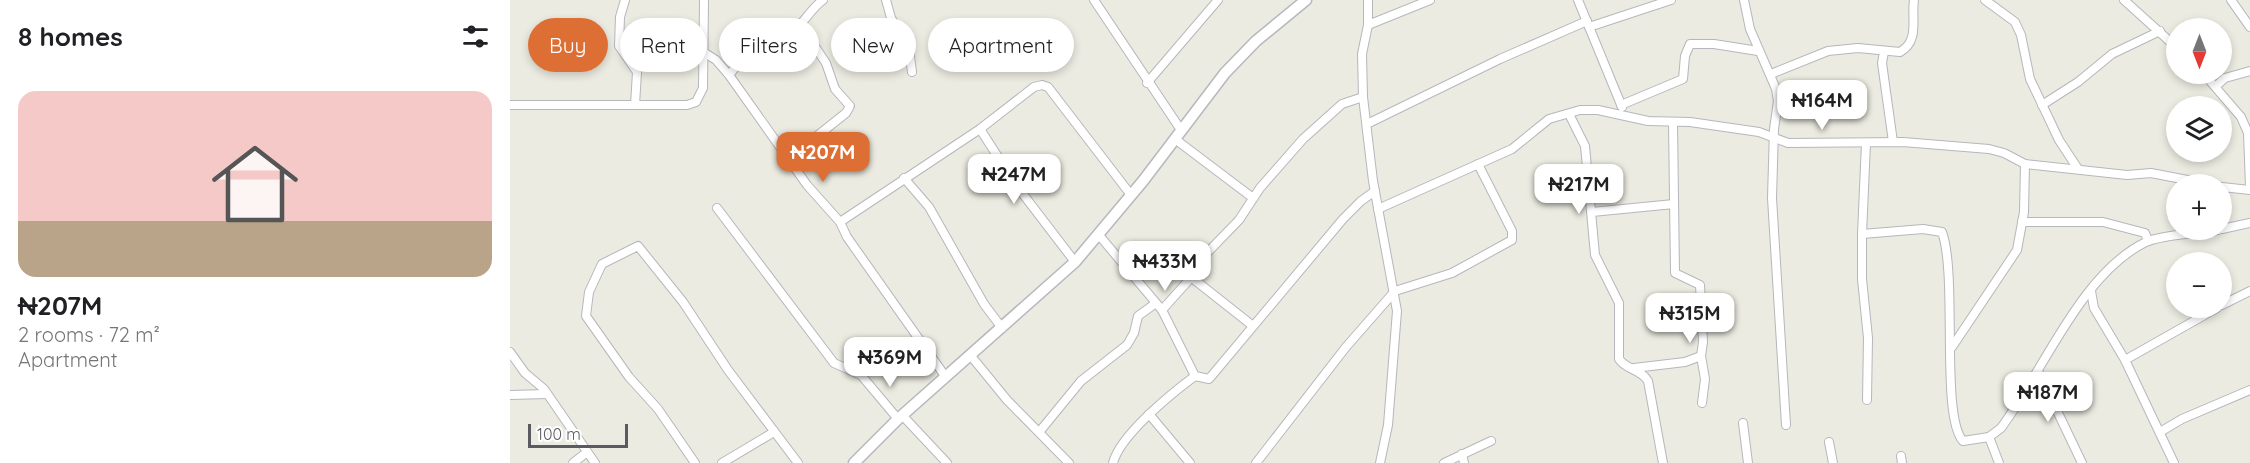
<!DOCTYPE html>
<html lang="en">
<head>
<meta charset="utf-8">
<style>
  body { margin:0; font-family:Quicksand,sans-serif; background:#f2f2f2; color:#202124; height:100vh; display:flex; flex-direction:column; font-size:22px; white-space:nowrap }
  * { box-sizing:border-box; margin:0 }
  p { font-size:20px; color:#757577 }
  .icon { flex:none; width:33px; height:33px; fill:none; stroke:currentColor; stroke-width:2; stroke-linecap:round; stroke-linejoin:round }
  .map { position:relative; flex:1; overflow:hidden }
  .details { display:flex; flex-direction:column; background:#fff; width:510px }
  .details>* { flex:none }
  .top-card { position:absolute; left:18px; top:18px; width:570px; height:54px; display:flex; gap:12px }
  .needle { width:39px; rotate:180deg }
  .controls { position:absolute; left:1656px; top:18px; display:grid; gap:12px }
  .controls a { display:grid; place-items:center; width:66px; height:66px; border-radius:50%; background:#fff; box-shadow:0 3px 9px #0003; font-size:30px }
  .scale { position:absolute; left:18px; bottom:15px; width:100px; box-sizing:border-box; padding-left:6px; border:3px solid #595b61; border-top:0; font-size:16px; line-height:21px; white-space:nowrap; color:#595b61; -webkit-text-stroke:4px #fff; paint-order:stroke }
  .price { position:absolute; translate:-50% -51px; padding:0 14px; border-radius:12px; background:#fff; color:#222; font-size:20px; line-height:39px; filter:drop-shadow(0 2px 3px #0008) }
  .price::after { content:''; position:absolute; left:50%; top:36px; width:18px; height:14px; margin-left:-9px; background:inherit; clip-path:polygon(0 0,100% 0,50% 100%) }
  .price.active { background:#dd6f35; color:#fff }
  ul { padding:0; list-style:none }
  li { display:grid; align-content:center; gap:12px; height:318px; padding:0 18px }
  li+li { border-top:2px solid #e0e0e0 }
  li span { display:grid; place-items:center; height:186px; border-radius:18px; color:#555 }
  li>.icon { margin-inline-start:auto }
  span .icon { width:108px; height:108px; fill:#fffc; stroke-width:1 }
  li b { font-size:26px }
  h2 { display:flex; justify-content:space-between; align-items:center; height:72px; padding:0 18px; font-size:26px }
  .chip { padding:0 21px; border-radius:27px; background:#fff; box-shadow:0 3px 9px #0003; font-size:21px; line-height:54px }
  .chip.active { background:#dd6f35; color:#fff }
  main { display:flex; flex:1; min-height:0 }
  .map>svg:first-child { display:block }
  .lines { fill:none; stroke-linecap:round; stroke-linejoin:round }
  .street-casing { stroke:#b6b7bd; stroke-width:10 }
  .secondary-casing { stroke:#b7b8bf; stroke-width:13 }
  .street { stroke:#fff; stroke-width:8 }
  .secondary { stroke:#fff; stroke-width:10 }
</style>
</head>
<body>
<main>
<section class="details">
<h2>8 homes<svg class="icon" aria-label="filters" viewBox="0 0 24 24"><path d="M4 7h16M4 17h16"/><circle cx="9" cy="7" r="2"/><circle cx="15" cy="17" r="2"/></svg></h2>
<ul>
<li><span style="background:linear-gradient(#f6c9c9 70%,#b9a48a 0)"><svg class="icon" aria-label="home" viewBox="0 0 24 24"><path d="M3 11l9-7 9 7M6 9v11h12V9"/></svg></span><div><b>₦207M</b><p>2 rooms · 72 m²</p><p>Apartment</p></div></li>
</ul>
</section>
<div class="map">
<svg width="1740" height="463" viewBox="0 0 1740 463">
  <rect width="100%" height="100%" fill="#ebebe1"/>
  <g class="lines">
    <g class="street-casing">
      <g id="street">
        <polyline points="115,0 110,17 109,46 127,72 125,105"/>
        <polyline points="376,0 381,18 399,49 402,72"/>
        <polyline points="584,0 671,130"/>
        <polyline points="858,0 858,25 852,54 853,97 863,181 887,311 878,425 870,463"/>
        <polyline points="1068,0 1112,107"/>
        <polyline points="1234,0 1240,29 1266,89 1268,101 1264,129 1262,198 1276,425"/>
        <polyline points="1475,0 1505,22 1511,35 1520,79 1549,140 1568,169"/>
        <polyline points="1614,0 1666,47"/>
        <polyline points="1721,0 1740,27"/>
        <polyline points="858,25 920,0"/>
        <polyline points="1079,27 1161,0"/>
        <polyline points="1374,52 1372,63 1383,142"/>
        <polyline points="195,53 206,60 219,75 297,185 330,222 337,237 435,376"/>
        <path d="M1261 74 1318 51 1348 48 1390 52C1410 41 1401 18 1404 0"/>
        <polyline points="1694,74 1731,117 1738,133 1740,186"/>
        <path d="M219 75 247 41C257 35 268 41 279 34 294 25 299 10 313 0"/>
        <polyline points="637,83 708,0"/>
        <polyline points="1706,86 1715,78 1740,71"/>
        <polyline points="0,105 177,105 186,102 193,88 194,0"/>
        <polyline points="1111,105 1173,79 1175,56 1180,44 1204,44 1248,51"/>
        <polyline points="1532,105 1568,82 1602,54 1650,31"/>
        <path d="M1059 114 1075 146 1085 255 1109 303V359C1116 370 1131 369 1138 381L1153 463"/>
        <polyline points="1163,122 1165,273 1190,285 1193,342 1191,356 1195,379 1192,403"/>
        <polyline points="857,124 990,59 1077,21"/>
        <polyline points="470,129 506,185 565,262"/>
        <polyline points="665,139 743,198"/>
        <polyline points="1356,143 1352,234 1352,279 1358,338 1357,400"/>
        <polyline points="284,167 302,140 336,113 340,106 325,89 316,63 291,26"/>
        <polyline points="394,178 419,207 474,304 492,328"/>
        <polyline points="1712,187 1740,190"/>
        <polyline points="207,208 324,363 351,375 388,419"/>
        <polyline points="868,209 1002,149 1039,119 1070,110 1088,110 1138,121 1180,122 1249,132 1278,143 1393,142 1479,149 1494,153 1515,164 1617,175 1641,173 1698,184"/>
        <polyline points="1082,212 1164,204"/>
        <polyline points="330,222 470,129 524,87 532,85 538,87 621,195"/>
        <polyline points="1512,222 1593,222 1635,233 1638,241"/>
        <polyline points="1712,229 1740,223"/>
        <polyline points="588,234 652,310 685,376 699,379 833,219 851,201 865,191"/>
        <path d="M1352 234 1413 229 1432 232C1448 276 1430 416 1453 441L1479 437 1491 428C1533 372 1571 273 1636 242 1651 235 1689 233 1708 230"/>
        <polyline points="681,277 743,326"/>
        <polyline points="1581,291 1584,308 1615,360 1664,463"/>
        <polyline points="1712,305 1740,291"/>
        <polyline points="652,310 678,281 694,256 729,220 750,188 793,139 832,104 853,97"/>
        <polyline points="1442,347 1507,250 1514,212 1515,164"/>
        <polyline points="0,352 15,373 34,389 85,463"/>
        <polyline points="461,356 497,400 559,463"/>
        <polyline points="1615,360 1707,308"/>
        <polyline points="1124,368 1175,362 1191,356"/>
        <polyline points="1528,371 1572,463"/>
        <polyline points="0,395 37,394"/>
        <polyline points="639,414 680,463"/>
        <polyline points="392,415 437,463"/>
        <polyline points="1233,423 1238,463"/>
        <polyline points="530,431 571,381 617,345 624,333 628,316 646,303"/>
        <polyline points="1650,432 1672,419 1740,390"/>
        <polyline points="1479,437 1489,463"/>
        <polyline points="1319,442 1323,463"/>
        <polyline points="952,454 954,463"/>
        <polyline points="1391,456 1392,463"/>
        <polyline points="63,463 76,453"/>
        <polyline points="185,463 148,409 119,377 76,316 79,292 92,264 128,246 173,302 218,370 288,463"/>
        <polyline points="212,463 264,432"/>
        <path d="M603 463C610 435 662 393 685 376"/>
        <polyline points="746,463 836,347 885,291 942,273 1002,240 1002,231 968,164"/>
        <polyline points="934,463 981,441"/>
      </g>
    </g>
    <g class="secondary-casing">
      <polyline id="secondary" points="344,463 388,419 565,262 633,181 715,73 746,41 796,0"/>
    </g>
    <use href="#street" class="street"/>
    <use href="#secondary" class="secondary"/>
  </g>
</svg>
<div class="controls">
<a><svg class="needle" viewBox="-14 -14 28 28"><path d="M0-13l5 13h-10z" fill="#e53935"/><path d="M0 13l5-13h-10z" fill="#757577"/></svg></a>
<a><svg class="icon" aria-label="layers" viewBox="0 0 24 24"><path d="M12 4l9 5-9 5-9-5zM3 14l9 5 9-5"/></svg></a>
<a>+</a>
<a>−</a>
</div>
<div class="scale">100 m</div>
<b class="price" style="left:1312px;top:131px">₦164M</b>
<b class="price active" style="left:313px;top:183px">₦207M</b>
<b class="price" style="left:504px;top:205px">₦247M</b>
<b class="price" style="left:1069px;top:215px">₦217M</b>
<b class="price" style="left:655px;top:292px">₦433M</b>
<b class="price" style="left:1180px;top:344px">₦315M</b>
<b class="price" style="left:380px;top:388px">₦369M</b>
<b class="price" style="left:1538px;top:423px">₦187M</b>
<div class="top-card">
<a class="chip active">Buy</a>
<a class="chip">Rent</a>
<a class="chip">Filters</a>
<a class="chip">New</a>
<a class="chip">Apartment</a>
</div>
</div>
</main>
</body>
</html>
